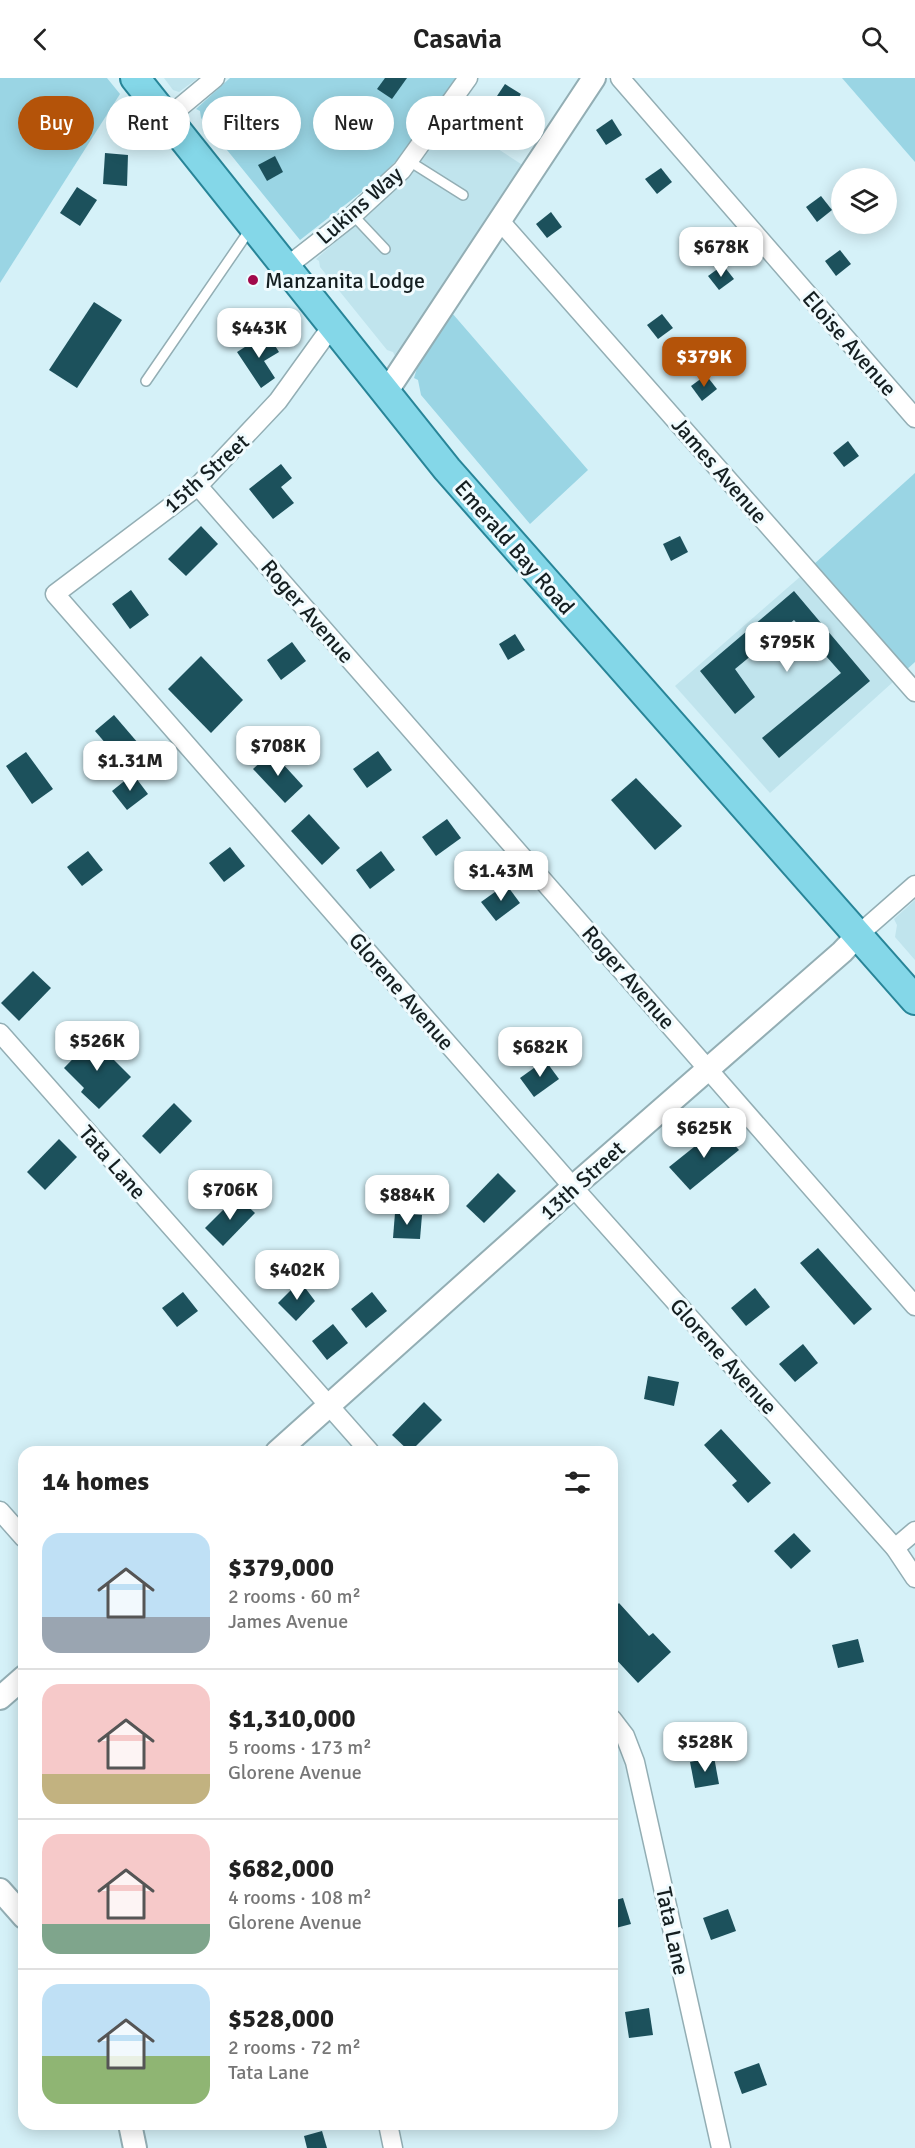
<!DOCTYPE html>
<html lang="en">
<head>
<meta charset="utf-8">
<style>
  body { margin:0; font-family:Signika,sans-serif; background:#f2f2f2; color:#222; height:100vh; display:flex; flex-direction:column; font-size:22px; white-space:nowrap }
  * { box-sizing:border-box; margin:0 }
  p { font-size:20px; color:#767676 }
  .icon { flex:none; width:33px; height:33px; fill:none; stroke:currentColor; stroke-width:2; stroke-linecap:round; stroke-linejoin:round }
  .map { position:relative; flex:1; overflow:hidden }
  .side { position:absolute; left:18px; top:1368px; width:600px; height:684px; display:flex; flex-direction:column; background:#fff; border-radius:18px; box-shadow:0 3px 15px #0003 }
  .side>* { flex:none }
  .top-card { position:absolute; left:18px; top:18px; width:600px; height:54px; display:flex; gap:12px }
  .controls { position:absolute; left:831px; top:90px; display:grid; gap:12px }
  .controls a { display:grid; place-items:center; width:66px; height:66px; border-radius:50%; background:#fff; box-shadow:0 3px 15px #0003; font-size:30px }
  .price { position:absolute; translate:-50% -51px; padding:0 14px; border-radius:12px; background:#fff; color:#222; font-size:20px; line-height:39px; filter:drop-shadow(0 2px 3px #0008) }
  .price::after { content:''; position:absolute; left:50%; top:36px; width:18px; height:14px; margin-left:-9px; background:inherit; clip-path:polygon(0 0,100% 0,50% 100%) }
  .price.on { background:#b45309; color:#fff }
  ul { padding:0; list-style:none }
  li { display:flex; align-items:center; gap:18px; height:150px; padding:0 24px }
  li+li { border-top:2px solid #e0e0e0 }
  li span { display:grid; place-items:center; flex:none; width:168px; height:120px; border-radius:18px; color:#555 }
  li>.icon { margin-inline-start:auto }
  span .icon { width:72px; height:72px; fill:#fffc; stroke-width:1 }
  li b { font-size:26px }
  h2 { display:flex; justify-content:space-between; align-items:center; height:72px; padding:0 24px; font-size:26px }
  .tag { padding:0 21px; border-radius:27px; background:#fff; box-shadow:0 3px 15px #0003; font-size:21px; line-height:54px }
  .tag.on { background:#b45309; color:#fff }
  header { display:flex; justify-content:space-between; align-items:center; height:78px; padding:0 24px; background:#fff; font-size:27px; font-weight:600 }
  .map>svg:first-child { display:block }
  .built { fill:#c0e4ed }
  .green { fill:#9ad5e4 }
  .building { fill:#1c515c }
  .lines { fill:none; stroke-linecap:round; stroke-linejoin:round }
  .service-casing { stroke:#93aeb4; stroke-width:12 }
  .minor-casing { stroke:#93aeb4; stroke-width:21 }
  .tertiary-casing { stroke:#93aeb4; stroke-width:26 }
  .primary-casing { stroke:#288598; stroke-width:32 }
  .service { stroke:#fff; stroke-width:9 }
  .minor { stroke:#fff; stroke-width:18 }
  .tertiary { stroke:#fff; stroke-width:22 }
  .primary { stroke:#84d7e8; stroke-width:28 }
  .poi-dot { fill:#a1084a; stroke:#f0fbfe; stroke-width:2 }
  .labels { text-anchor:middle; stroke-width:6; stroke-linejoin:round; paint-order:stroke }
  .street-label { font-size:22px; fill:#151f21; stroke:#f0fbfe }
  .poi-label { font-size:22px; fill:#151f21; stroke:#f0fbfe; text-anchor:start }
</style>
</head>
<body>
<header><svg class="icon" aria-label="back" viewBox="0 0 24 24"><path d="M15 5l-7 7 7 7"/></svg>Casavia<svg class="icon" aria-label="search" viewBox="0 0 24 24"><circle cx="10" cy="10" r="6"/><path d="M15 15l6 6"/></svg></header>
<div class="map">
<svg width="915" height="2070" viewBox="0 0 915 2070">
  <rect width="100%" height="100%" fill="#d5f1f8"/>
  <g class="built">
    <polygon points="164,0 198,0 179,14 173,12"/>
    <polygon points="452,41 524,88 395,278 393,274 387,272 320,189 319,183 316,181 411,97"/>
    <polygon points="801,498 893,604 770,715 675,608"/>
    <polygon points="915,822 915,882 895,859 897,847 894,841"/>
  </g>
  <g class="green">
    <polygon points="0,0 107,0 120,16 0,205"/>
    <polygon points="230,0 456,0 400,79 377,102 300,162 201,40 200,33 196,31"/>
    <polygon points="842,0 915,0 915,84"/>
    <polygon points="452,235 588,392 530,446 421,317 418,302 414,300 417,290"/>
    <polygon points="915,395 915,584 905,593 813,487"/>
  </g>
  <g class="building">
    <polygon points="385,0 407,0 392,21 377,11"/>
    <polygon points="505,6 521,16 511,31 495,21"/>
    <polygon points="612,41 622,57 606,67 596,52"/>
    <polygon points="105,75 128,77 127,108 103,106"/>
    <polygon points="275,78 283,94 267,103 258,87"/>
    <polygon points="661,90 672,104 657,116 645,101"/>
    <polygon points="77,109 97,122 80,148 60,135"/>
    <polygon points="821,118 832,132 817,144 806,129"/>
    <polygon points="551,134 562,149 547,160 536,146"/>
    <polygon points="840,172 851,186 836,198 825,183"/>
    <polygon points="723,187 734,201 719,212 708,198"/>
    <polygon points="94,224 122,242 77,310 49,292"/>
    <polygon points="662,236 673,250 658,261 647,247"/>
    <polygon points="267,255 279,274 264,283 275,300 261,310 237,274"/>
    <polygon points="706,297 717,311 702,323 691,308"/>
    <polygon points="848,363 859,378 844,389 833,375"/>
    <polygon points="281,386 292,400 281,409 294,425 273,441 249,411"/>
    <polygon points="201,448 218,466 186,498 168,481"/>
    <polygon points="680,458 688,474 671,483 663,466"/>
    <polygon points="131,512 149,537 130,551 112,526"/>
    <polygon points="794,513 870,603 779,680 762,660 841,595 794,542 735,591 755,619 735,636 700,593"/>
    <polygon points="515,556 525,572 508,582 499,566"/>
    <polygon points="292,564 306,583 281,602 267,582"/>
    <polygon points="201,578 243,622 211,655 168,611"/>
    <polygon points="114,637 144,672 125,688 95,653"/>
    <polygon points="378,673 392,692 367,710 353,691"/>
    <polygon points="26,674 53,711 32,726 6,688"/>
    <polygon points="272,674 303,708 285,725 253,691"/>
    <polygon points="133,696 148,716 127,732 112,713"/>
    <polygon points="636,700 682,748 655,772 611,722"/>
    <polygon points="309,736 340,770 322,787 291,753"/>
    <polygon points="447,741 461,760 436,778 422,759"/>
    <polygon points="230,769 245,788 224,804 209,785"/>
    <polygon points="88,773 103,792 82,808 67,789"/>
    <polygon points="381,773 395,792 370,811 356,792"/>
    <polygon points="506,806 520,825 496,843 481,824"/>
    <polygon points="33,893 51,910 19,943 1,925"/>
    <polygon points="96,957 114,975 110,978 131,999 99,1031 81,1014 84,1010 64,990"/>
    <polygon points="545,982 559,1001 534,1019 520,1000"/>
    <polygon points="174,1025 192,1043 160,1076 142,1058"/>
    <polygon points="719,1049 739,1072 690,1112 669,1089"/>
    <polygon points="59,1061 77,1079 45,1112 27,1094"/>
    <polygon points="498,1095 516,1113 484,1145 466,1128"/>
    <polygon points="237,1118 255,1135 223,1168 205,1150"/>
    <polygon points="395,1135 422,1137 420,1161 393,1160"/>
    <polygon points="818,1170 872,1231 854,1247 800,1185"/>
    <polygon points="300,1203 315,1223 296,1243 278,1225"/>
    <polygon points="755,1210 770,1229 746,1248 731,1230"/>
    <polygon points="183,1214 198,1233 177,1249 162,1230"/>
    <polygon points="372,1214 387,1233 366,1250 351,1231"/>
    <polygon points="333,1246 348,1265 327,1282 312,1263"/>
    <polygon points="803,1266 818,1285 795,1304 779,1286"/>
    <polygon points="648,1298 679,1304 674,1328 644,1321"/>
    <polygon points="424,1324 442,1342 410,1374 392,1357"/>
    <polygon points="721,1351 771,1405 748,1425 732,1407 737,1403 704,1367"/>
    <polygon points="794,1455 811,1473 791,1491 774,1473"/>
    <polygon points="619,1525 649,1558 653,1555 671,1574 638,1605 612,1577 612,1532"/>
    <polygon points="858,1561 864,1584 838,1590 832,1567"/>
    <polygon points="714,1679 719,1706 695,1710 690,1684"/>
    <polygon points="623,1820 631,1846 612,1851 612,1823"/>
    <polygon points="728,1831 736,1853 711,1862 703,1840"/>
    <polygon points="649,1930 653,1957 629,1960 625,1934"/>
    <polygon points="759,1985 767,2007 742,2016 734,1994"/>
    <polygon points="322,2053 327,2070 307,2070 304,2058"/>
  </g>
  <g class="lines">
    <g class="service-casing">
      <g id="service">
        <polyline points="409,83 463,117"/>
        <polyline points="353,137 385,171"/>
        <polyline points="146,303 251,150"/>
      </g>
    </g>
    <g class="minor-casing">
      <g id="minor">
        <polyline points="620,0 915,340"/>
        <polyline points="167,40 215,0"/>
        <polyline points="500,143 915,614"/>
        <polyline points="285,190 353,137 402,92 468,0"/>
        <polyline points="332,248 278,323 198,408 55,516 573,1109 895,1470 915,1500"/>
        <polyline points="198,408 915,1228"/>
        <polyline points="858,857 915,807"/>
        <polyline points="0,955 370,1374"/>
        <polyline points="0,1433 24,1460"/>
        <polyline points="895,1470 915,1453"/>
        <polyline points="612,1641 625,1658 635,1684 721,2070"/>
        <polyline points="388,2046 393,2070"/>
      </g>
    </g>
    <g class="tertiary-casing">
      <g id="tertiary">
        <polyline points="385,316 594,0"/>
        <polyline points="277,1374 573,1109 842,874 858,857"/>
        <polyline points="0,1620 24,1599"/>
        <polyline points="0,1812 24,1839"/>
        <polyline points="130,2046 135,2070"/>
      </g>
    </g>
    <g class="primary-casing">
      <polyline id="primary" points="135,0 447,391 915,922"/>
    </g>
    <use href="#service" class="service"/>
    <use href="#minor" class="minor"/>
    <use href="#tertiary" class="tertiary"/>
    <use href="#primary" class="primary"/>
  </g>
  <circle class="poi-dot" cx="253" cy="202" r="6"/>
  <g class="labels">
    <g class="street-label">
      <text transform="translate(359 127) rotate(-41)" y="8">Lukins Way</text>
      <text transform="translate(850 265) rotate(49)" y="8">Eloise Avenue</text>
      <text transform="translate(720 392) rotate(49)" y="8">James Avenue</text>
      <text transform="translate(206 395) rotate(-42)" y="8">15th Street</text>
      <text transform="translate(515 469) rotate(49)" y="8">Emerald Bay Road</text>
      <text transform="translate(308 533) rotate(49)" y="8">Roger Avenue</text>
      <text transform="translate(629 899) rotate(49)" y="8">Roger Avenue</text>
      <text transform="translate(402 913) rotate(49)" y="8">Glorene Avenue</text>
      <text transform="translate(113 1084) rotate(49)" y="8">Tata Lane</text>
      <text transform="translate(582 1102) rotate(-42)" y="8">13th Street</text>
      <text transform="translate(724 1278) rotate(48)" y="8">Glorene Avenue</text>
      <text transform="translate(673 1853) rotate(78)" y="8">Tata Lane</text>
    </g>
    <g class="poi-label">
      <text x="265" y="210">Manzanita Lodge</text>
    </g>
  </g>
</svg>
<div class="controls">
<a><svg class="icon" aria-label="layers" viewBox="0 0 24 24"><path d="M12 4l9 5-9 5-9-5zM3 14l9 5 9-5"/></svg></a>
</div>
<b class="price" style="left:721px;top:200px">$678K</b>
<b class="price" style="left:259px;top:281px">$443K</b>
<b class="price on" style="left:704px;top:310px">$379K</b>
<b class="price" style="left:787px;top:595px">$795K</b>
<b class="price" style="left:278px;top:699px">$708K</b>
<b class="price" style="left:130px;top:714px">$1.31M</b>
<b class="price" style="left:501px;top:824px">$1.43M</b>
<b class="price" style="left:97px;top:994px">$526K</b>
<b class="price" style="left:540px;top:1000px">$682K</b>
<b class="price" style="left:704px;top:1081px">$625K</b>
<b class="price" style="left:230px;top:1143px">$706K</b>
<b class="price" style="left:407px;top:1148px">$884K</b>
<b class="price" style="left:297px;top:1223px">$402K</b>
<b class="price" style="left:705px;top:1695px">$528K</b>
<div class="top-card">
<a class="tag on">Buy</a>
<a class="tag">Rent</a>
<a class="tag">Filters</a>
<a class="tag">New</a>
<a class="tag">Apartment</a>
</div>
<section class="side">
<h2>14 homes<svg class="icon" aria-label="filters" viewBox="0 0 24 24"><path d="M4 7h16M4 17h16"/><circle cx="9" cy="7" r="2"/><circle cx="15" cy="17" r="2"/></svg></h2>
<ul>
<li><span style="background:linear-gradient(#bfe0f5 70%,#9aa5b1 0)"><svg class="icon" aria-label="home" viewBox="0 0 24 24"><path d="M3 11l9-7 9 7M6 9v11h12V9"/></svg></span><div><b>$379,000</b><p>2 rooms · 60 m²</p><p>James Avenue</p></div></li>
<li><span style="background:linear-gradient(#f6c9c9 75%,#c2b280 0)"><svg class="icon" aria-label="home" viewBox="0 0 24 24"><path d="M3 11l9-7 9 7M6 9v11h12V9"/></svg></span><div><b>$1,310,000</b><p>5 rooms · 173 m²</p><p>Glorene Avenue</p></div></li>
<li><span style="background:linear-gradient(#f6c9c9 75%,#7fa58c 0)"><svg class="icon" aria-label="home" viewBox="0 0 24 24"><path d="M3 11l9-7 9 7M6 9v11h12V9"/></svg></span><div><b>$682,000</b><p>4 rooms · 108 m²</p><p>Glorene Avenue</p></div></li>
<li><span style="background:linear-gradient(#bfe0f5 60%,#8fb573 0)"><svg class="icon" aria-label="home" viewBox="0 0 24 24"><path d="M3 11l9-7 9 7M6 9v11h12V9"/></svg></span><div><b>$528,000</b><p>2 rooms · 72 m²</p><p>Tata Lane</p></div></li>
</ul>
</section>
</div>
</body>
</html>
